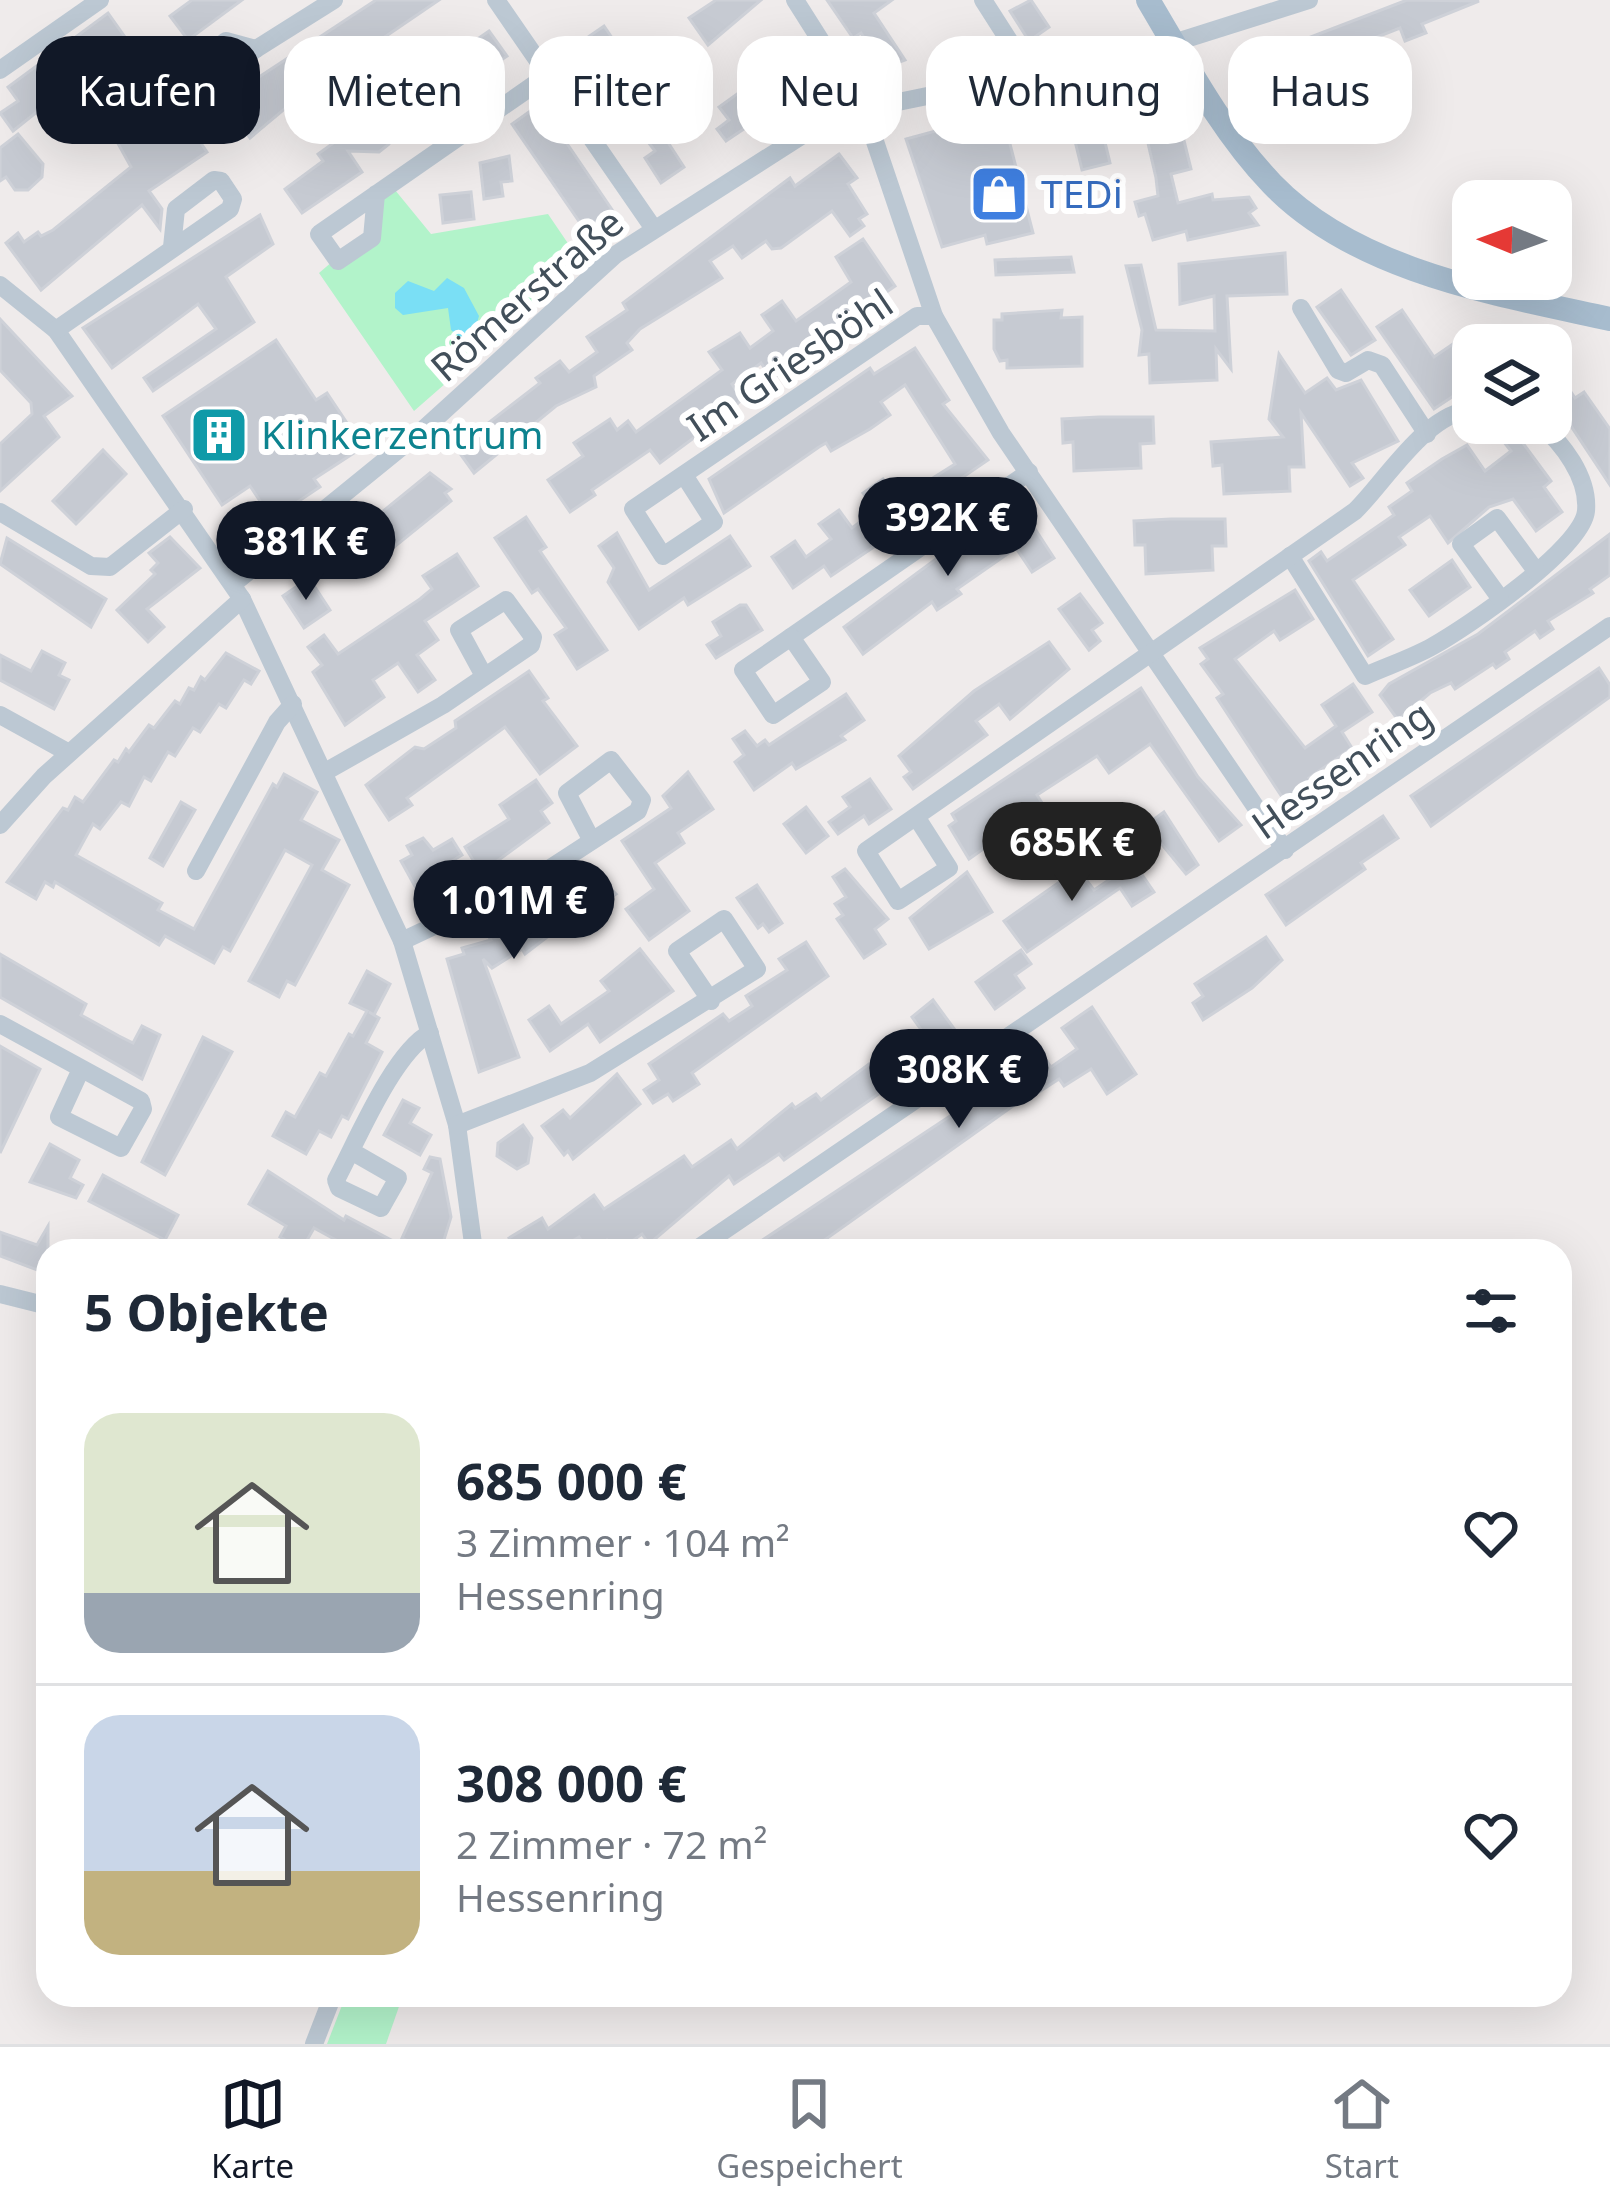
<!DOCTYPE html>
<html lang="de">
<head>
<meta charset="utf-8">
<style>
  body { margin:0; font-family:"Noto Sans",sans-serif; background:#f2f2f3; color:#1f2937; height:100vh; display:flex; flex-direction:column; font-size:45px; white-space:nowrap }
  * { box-sizing:border-box; margin:0 }
  p { font-size:39px; color:#747a83 }
  .icon { flex:none; width:66px; height:66px; fill:none; stroke:currentColor; stroke-width:2; stroke-linecap:round; stroke-linejoin:round }
  .map { position:relative; flex:1; overflow:hidden }
  .sheet { position:absolute; left:36px; top:1239px; width:1536px; height:768px; display:flex; flex-direction:column; background:#fff; border-radius:36px; box-shadow:0 12px 48px #0002 }
  .sheet>* { flex:none }
  .banner { position:absolute; left:36px; top:36px; width:1539px; height:108px; display:flex; gap:24px }
  .needle { width:78px; rotate:271deg }
  .tools { position:absolute; left:1452px; top:180px; display:grid; gap:24px }
  .tools a { display:grid; place-items:center; width:120px; height:120px; border-radius:24px; background:#fff; box-shadow:0 12px 48px #0002; font-size:60px }
  .price { position:absolute; translate:-50% -102px; padding:0 27px; border-radius:42px; background:#111827; color:#fff; font-size:39px; line-height:78px; filter:drop-shadow(0 3px 6px #0008) }
  .price::after { content:''; position:absolute; left:50%; top:72px; width:36px; height:27px; margin-left:-18px; background:inherit; clip-path:polygon(0 0,100% 0,50% 100%) }
  .price.selected { background:#222; color:#fff }
  ul { padding:0; list-style:none }
  li { display:flex; align-items:center; gap:36px; height:300px; padding:0 48px }
  li+li { border-top:3px solid #e0e1e3 }
  li span { display:grid; place-items:center; flex:none; width:336px; height:240px; border-radius:36px; color:#555 }
  li>.icon { margin-inline-start:auto }
  span .icon { width:144px; height:144px; fill:#fffc; stroke-width:1 }
  li b { font-size:51px }
  h2 { display:flex; justify-content:space-between; align-items:center; height:144px; padding:0 48px; font-size:51px }
  .pill { padding:0 42px; border-radius:36px; background:#fff; box-shadow:0 12px 48px #0002; font-size:42px; line-height:108px }
  .pill.selected { background:#111827; color:#fff }
  .tab-bar { display:flex; justify-content:space-around; align-items:center; height:168px; border-top:3px solid #e0e1e3; background:#fff; font-size:33px; color:#747a83 }
  .tab-bar a { display:grid; justify-items:center; gap:6px }
  .tab-bar .selected { color:#111827 }
  .map>svg:first-child { display:block }
  .green { fill:#b2f3ca }
  .water { fill:#7adff5 }
  .building { fill:#c6cad2; stroke:#ced1d8; stroke-width:3 }
  .lines { fill:none; stroke-linecap:round; stroke-linejoin:round }
  .minor { stroke:#bcc8d3; stroke-width:18 }
  .major { stroke:#a7bcce; stroke-width:24 }
  .labels { text-anchor:middle; stroke-width:12; stroke-linejoin:round; paint-order:stroke }
  .shop-label { font-size:39px; fill:#366cbe; stroke:#fff; text-anchor:start }
  .street-label { font-size:39px; fill:#424f5a; stroke:#fff }
  .culture-label { font-size:39px; fill:#0d838f; stroke:#fff; text-anchor:start }
</style>
</head>
<body>
<div class="map">
<svg width="1610" height="2044" viewBox="0 0 1610 2044">
  <rect width="100%" height="100%" fill="#efebeb"/>
  <g class="green">
    <polygon points="395,190 431,234 548,214 582,264 414,411 319,273 333,261 376,245 382,199"/>
    <polygon points="346,1995 403,1995 386,2044 327,2044"/>
  </g>
  <polygon class="water" points="447,278 464,288 479,316 475,330 463,340 451,330 448,308 403,315 395,308 395,293 408,281 434,291"/>
  <g class="building">
    <polygon points="192,0 242,0 188,40 170,16"/>
    <polygon points="376,0 439,0 307,90 250,138 224,100"/>
    <polygon points="716,0 761,0 708,45 689,18"/>
    <polygon points="827,0 892,0 874,13 905,60 884,68 861,33 853,38"/>
    <polygon points="1031,0 1049,27 1029,41 1010,11"/>
    <polygon points="1407,0 1479,1 1422,24 1426,33 1405,41 1400,28 1326,57 1339,93 1320,99 1310,71 1287,79 1277,50"/>
    <polygon points="108,13 127,40 13,131 0,113 18,101 8,87"/>
    <polygon points="604,26 655,101 645,107 684,167 661,183 645,158 655,151 575,46"/>
    <polygon points="489,31 507,56 445,97 456,114 423,109 436,128 419,140 401,115 389,144 379,152 348,151 362,172 302,213 285,189 323,161 318,154 353,129 348,122 381,99 393,102 434,73 426,63 447,48 453,56"/>
    <polygon points="795,49 811,72 782,92 767,69"/>
    <polygon points="1146,69 1148,76 1156,74 1169,105 1175,104 1191,169 1171,174 1178,203 1212,194 1213,200 1249,197 1256,208 1249,213 1258,225 1188,240 1186,231 1153,240 1145,214 1139,216 1135,202 1158,196 1156,178 1141,113 1133,99 1127,101 1122,84 1133,80 1131,73"/>
    <polygon points="744,89 763,116 726,141 717,129 729,120 719,107"/>
    <polygon points="540,104 613,211 585,230 512,124"/>
    <polygon points="177,108 207,152 149,191 162,209 160,229 142,205 41,290 6,243 18,233 24,242 38,232 41,236 53,230 131,167 116,140 133,127 138,134"/>
    <polygon points="1097,109 1110,163 1082,170 1069,116"/>
    <polygon points="1002,113 1033,233 987,244 985,235 942,247 906,139"/>
    <polygon points="18,134 43,164 42,177 28,190 15,190 6,177 0,181 0,148"/>
    <polygon points="839,154 857,178 848,184 867,214 859,219 864,226 850,236 832,211 781,248 772,249 766,241 742,258 733,246 710,261 722,278 640,329 627,343 632,350 594,376 596,387 556,406 474,473 456,448 540,383 536,378 560,361 569,372 597,352 587,337 627,310 623,303 790,178 795,186"/>
    <polygon points="509,156 512,181 501,182 503,196 484,199 480,163"/>
    <polygon points="471,192 474,219 443,223 440,195"/>
    <polygon points="260,215 273,244 226,277 254,322 153,391 144,378 216,329 198,304 112,368 83,328"/>
    <polygon points="863,239 895,286 855,314 860,322 772,379 761,363 732,384 742,399 730,411 660,463 650,450 592,490 595,495 570,512 548,480 583,456 574,443 610,419 617,430 628,421 636,432 722,370 709,352 740,333 750,348 773,331 762,315 782,301 796,321 823,302 851,282 836,257"/>
    <polygon points="1285,253 1287,294 1227,296 1231,369 1216,349 1217,380 1150,383 1149,354 1139,355 1142,330 1126,266 1141,265 1156,330 1215,331 1214,296 1180,304 1179,264"/>
    <polygon points="1071,257 1074,272 996,275 995,260"/>
    <polygon points="1341,290 1375,340 1351,355 1317,307"/>
    <polygon points="1062,310 1061,318 1082,317 1082,366 1007,368 1007,360 1000,361 994,349 994,320 1002,320 1002,314"/>
    <polygon points="1402,310 1434,357 1466,335 1473,345 1473,383 1434,409 1377,327"/>
    <polygon points="0,319 72,396 44,416 59,437 0,491 0,444 32,414 31,403 0,370"/>
    <polygon points="276,340 316,400 327,393 363,447 314,479 320,487 272,519 250,486 222,505 163,416"/>
    <polygon points="915,348 949,400 943,404 988,460 947,488 955,498 930,516 927,511 831,576 824,566 793,588 772,557 795,541 806,557 831,539 819,524 839,510 852,528 876,510 863,493 883,479 898,500 955,464 905,385 881,402 890,415 870,429 831,451 826,443 819,447 724,513 709,479 870,368 874,374"/>
    <polygon points="1279,354 1305,393 1327,378 1336,390 1361,380 1398,441 1352,463 1363,478 1350,486 1301,413 1304,467 1289,467 1290,491 1224,494 1222,465 1213,466 1211,442 1283,437 1269,419"/>
    <polygon points="1551,362 1575,398 1584,392 1610,429 1610,485 1551,396"/>
    <polygon points="1099,417 1153,417 1154,443 1140,444 1141,468 1074,471 1073,442 1063,443 1062,419"/>
    <polygon points="1489,423 1508,423 1551,481 1544,487 1562,512 1536,531 1513,499 1489,507 1448,543 1430,516 1399,537 1405,545 1353,580 1393,639 1368,656 1309,561 1321,552 1327,561 1394,515 1389,507 1412,491 1407,483 1442,459 1467,445 1485,471 1511,451"/>
    <polygon points="103,450 126,474 76,524 53,501"/>
    <polygon points="430,473 451,489 445,493 451,501 367,569 358,558 367,551 355,534"/>
    <polygon points="1024,512 1054,558 1032,572 1016,548 957,589 961,594 937,610 932,602 863,654 844,627 936,559"/>
    <polygon points="526,517 546,547 540,551 607,650 577,669 555,635 566,628 538,589 532,593 495,538"/>
    <polygon points="1171,519 1225,519 1226,546 1212,546 1213,570 1146,574 1145,545 1135,545 1134,521"/>
    <polygon points="617,533 649,590 730,536 750,566 688,605 684,598 639,629 608,582 614,568 599,546"/>
    <polygon points="1610,534 1610,575 1590,589 1593,593 1548,621 1553,629 1540,638 1535,631 1505,652 1509,659 1496,668 1493,664 1455,689 1451,683 1430,693 1398,720 1380,695 1389,684 1478,634"/>
    <polygon points="170,537 200,568 147,609 164,627 148,642 117,610 155,574 151,570 158,563 149,553"/>
    <polygon points="7,538 106,599 91,627 0,564"/>
    <polygon points="457,554 478,586 425,621 438,640 417,655 435,680 418,692 398,663 373,680 384,697 345,725 313,672 322,665 308,647 324,635 338,654 420,599 432,589 423,576"/>
    <polygon points="1452,560 1470,587 1429,616 1410,590"/>
    <polygon points="309,578 330,610 304,628 283,596"/>
    <polygon points="1295,590 1313,619 1280,640 1274,631 1235,659 1305,748 1336,726 1322,705 1353,684 1372,712 1342,732 1352,748 1309,778 1313,785 1286,803 1217,698 1223,694 1201,664 1208,659 1200,648"/>
    <polygon points="1080,594 1102,623 1092,630 1100,641 1089,650 1059,609"/>
    <polygon points="740,605 746,605 762,630 716,658 707,645 721,636 713,622"/>
    <polygon points="1049,642 1069,669 1010,719 999,704 976,721 987,735 913,789 904,777 911,772 899,756 974,691"/>
    <polygon points="42,651 65,663 59,675 69,680 54,709 0,680 0,655 31,671"/>
    <polygon points="226,653 259,671 251,684 244,680 226,708 219,704 200,732 193,728 175,756 168,752 151,781 144,777 129,806 121,802 100,829 93,824 76,855 162,903 158,910 194,929 273,784 277,787 284,774 317,792 301,820 339,840 322,870 349,885 295,985 287,981 279,997 249,981 312,865 285,850 230,951 223,947 214,963 165,936 159,945 55,882 53,887 45,882 36,899 7,882 63,808 68,810 75,797 83,802 114,760 118,762 126,749 129,752 149,725 154,728 175,701 180,704 189,688 194,690 201,677 205,680"/>
    <polygon points="1599,668 1610,685 1610,697 1431,826 1411,796"/>
    <polygon points="529,671 548,698 543,701 577,746 540,774 505,727 407,798 412,805 389,820 366,785 415,747 424,749 456,728 455,721"/>
    <polygon points="1141,688 1198,777 1241,825 1219,841 1150,744 1109,773 1097,756 1037,795 1044,806 969,859 949,826 956,821 952,814"/>
    <polygon points="846,694 864,720 841,736 845,740 796,769 792,763 754,790 735,762 744,755 733,739 745,731 757,746 765,740 769,745"/>
    <polygon points="688,772 713,809 678,833 684,843 655,863 689,911 649,940 626,909 654,889 622,841 671,808 663,796"/>
    <polygon points="870,779 891,809 869,824 864,816 838,834 829,822 850,807 843,797"/>
    <polygon points="536,780 552,803 541,811 549,823 481,873 465,847 509,819 500,805"/>
    <polygon points="181,802 195,810 163,866 150,858"/>
    <polygon points="806,807 828,836 806,853 784,824"/>
    <polygon points="1164,812 1198,865 1186,874 1146,825"/>
    <polygon points="1383,816 1398,838 1361,863 1365,869 1286,925 1266,895"/>
    <polygon points="423,838 433,850 452,839 462,855 442,867 446,874 417,890 401,861 412,855 407,846"/>
    <polygon points="1134,863 1154,892 1132,906 1120,888 1027,952 1004,921 1078,869 1094,890"/>
    <polygon points="591,869 616,894 593,910 589,905 525,954 522,949 492,968 483,959 519,1057 479,1072 447,959 464,954 462,948 491,940 484,930"/>
    <polygon points="845,869 888,919 875,929 885,944 864,958 837,919 843,915 835,904 846,897 833,877"/>
    <polygon points="967,872 992,912 929,949 910,918"/>
    <polygon points="757,885 782,923 769,932 763,924 758,928 737,898"/>
    <polygon points="1266,937 1282,960 1252,988 1203,1020 1193,1003 1203,996 1195,984"/>
    <polygon points="806,942 828,976 692,1073 699,1084 673,1101 668,1094 653,1103 644,1090 659,1080 649,1064 723,1014 729,1021 752,1006 746,996 787,970 779,959"/>
    <polygon points="640,949 673,991 600,1042 588,1024 550,1051 529,1020 549,1006 561,1024 609,991 601,981"/>
    <polygon points="1021,950 1031,964 1015,975 1024,988 995,1009 976,982"/>
    <polygon points="0,954 86,1004 81,1015 119,1036 133,1043 142,1026 160,1035 142,1079 0,997"/>
    <polygon points="367,971 390,984 374,1015 369,1012 379,1018 366,1043 382,1052 348,1119 342,1116 331,1137 319,1131 306,1154 273,1136 286,1112 295,1117 320,1073 326,1076 349,1034 353,1036 367,1011 350,1003"/>
    <polygon points="933,1000 955,1030 926,1052 915,1036 922,1031 912,1017"/>
    <polygon points="1092,1007 1136,1074 1107,1094 1091,1069 1064,1086 1059,1079 1036,1094 1034,1091 819,1244 804,1251 767,1251 761,1241 985,1093 982,1089 1039,1050 1051,1067 1077,1049 1062,1028"/>
    <polygon points="203,1037 232,1052 165,1175 142,1162"/>
    <polygon points="0,1046 40,1069 0,1153"/>
    <polygon points="885,1052 903,1077 784,1160 779,1154 734,1184 729,1176 649,1244 642,1234 618,1251 607,1240 589,1251 579,1237 556,1251 516,1251 509,1238 542,1218 548,1229 594,1195 604,1209 684,1156 692,1167 731,1140 737,1149 792,1104 795,1108 816,1094 821,1100"/>
    <polygon points="617,1074 640,1104 573,1159 568,1151 564,1155 542,1126 563,1110 570,1118"/>
    <polygon points="403,1100 419,1108 410,1123 431,1135 420,1155 384,1135"/>
    <polygon points="523,1125 532,1138 528,1163 517,1169 497,1156 498,1143"/>
    <polygon points="50,1144 79,1160 70,1178 83,1185 76,1198 30,1182"/>
    <polygon points="430,1157 440,1159 451,1217 443,1243 426,1251 402,1238 432,1173 424,1169"/>
    <polygon points="268,1171 344,1220 346,1216 391,1240 386,1251 356,1251 314,1228 302,1249 280,1237 286,1226 249,1204"/>
    <polygon points="103,1175 178,1215 165,1240 89,1201"/>
    <polygon points="48,1226 48,1274 0,1256 0,1232 37,1245"/>
  </g>
  <g class="lines">
    <g class="minor">
      <polyline points="496,0 654,229"/>
      <polyline points="795,0 864,109 934,316 1001,433 1285,850"/>
      <polyline points="983,0 1031,75"/>
      <polygon points="226,41 256,49 215,76 204,59"/>
      <polyline points="256,49 334,0"/>
      <polyline points="0,70 100,0"/>
      <polyline points="376,194 372,238 338,261 319,234 548,75"/>
      <polyline points="0,285 56,330 242,599 402,941 457,1125 474,1251"/>
      <polyline points="1301,308 1338,370 1346,373 1368,360 1382,365 1427,434"/>
      <polyline points="56,330 230,209 233,199 221,181 214,180 176,209 172,247"/>
      <polyline points="684,475 714,522 663,556 633,509 917,316 934,316"/>
      <polyline points="0,512 91,566 110,567 184,509"/>
      <path d="M1290 556 1365 676C1387 666 1412 658 1433 646 1467 627 1582 549 1586 511 1589 477 1562 443 1539 423"/>
      <polyline points="233,584 425,428 615,255 820,124 864,109 1151,50 1309,0"/>
      <polyline points="1500,598 1461,544 1497,518 1536,571"/>
      <polyline points="791,637 1029,472"/>
      <polygon points="791,637 822,682 773,715 743,670"/>
      <polyline points="0,715 69,753"/>
      <polyline points="325,772 443,705 531,645 533,637 506,600 459,630 484,676"/>
      <path d="M917 818 949 868 898 901 866 851 1355 511C1385 482 1427 411 1473 410"/>
      <polyline points="0,825 44,776 242,599"/>
      <polyline points="196,871 277,722 293,704"/>
      <polyline points="402,941 532,880 638,811 642,800 611,760 567,793 592,841"/>
      <polyline points="0,1024 141,1101 143,1109 121,1148 59,1117 81,1069"/>
      <polyline points="457,1125 590,1073 757,969 724,919 677,951 711,1001"/>
      <path d="M351 1151 398 1178 381 1208 339 1188 336 1180C357 1141 393 1053 430 1033"/>
      <polyline points="694,1251 1610,626"/>
      <polyline points="0,1294 48,1306"/>
      <polyline points="314,2044 333,1995"/>
    </g>
    <path class="major" d="M1148 0C1185 62 1221 131 1272 184 1356 271 1496 294 1610 319"/>
  </g>
  <defs>
    <g id="shop-square" transform="scale(3)"><rect x="-9" y="-9" width="18" height="18" rx="4" fill="#3f7fe0" stroke="#fff"/><path d="M-5-2.5h2.3a2.7 3.5 0 0 1 5.4 0H5L5.5 6h-11ZM-1.5-2.5h3a1.5 2.3 0 0 0-3 0Z" fill="#fff"/></g>
    <g id="building-square" transform="scale(3)"><rect x="-9" y="-9" width="18" height="18" rx="4" fill="#0f9aa8" stroke="#fff"/><path d="M-4-6H4V6H1V3H-1V6H-4ZM-2.5-4.3h1.7v1.8h-1.7ZM.8-4.3h1.7v1.8H.8ZM-2.5-1h1.7V.8h-1.7ZM.8-1h1.7V.8H.8Z" fill="#fff"/></g>
  </defs>
  <g fill-rule="evenodd">
    <use href="#shop-square" x="999" y="194"/>
    <use href="#building-square" x="219" y="435"/>
  </g>
  <g class="labels">
    <g class="shop-label">
      <text x="1041" y="208">TEDi</text>
    </g>
    <g class="street-label">
      <text transform="translate(527 295) rotate(-41)" y="14">Römerstraße</text>
      <text transform="translate(790 365) rotate(-34)" y="14">Im Griesböhl</text>
      <text transform="translate(1342 770) rotate(-35)" y="14">Hessenring</text>
    </g>
    <g class="culture-label">
      <text x="261" y="449">Klinkerzentrum</text>
    </g>
  </g>
</svg>
<div class="tools">
<a><svg class="needle" viewBox="-14 -14 28 28"><path d="M0-13l5 13h-10z" fill="#e53935"/><path d="M0 13l5-13h-10z" fill="#747a83"/></svg></a>
<a><svg class="icon" aria-label="layers" viewBox="0 0 24 24"><path d="M12 4l9 5-9 5-9-5zM3 14l9 5 9-5"/></svg></a>
</div>
<b class="price" style="left:948px;top:579px">392K €</b>
<b class="price" style="left:306px;top:603px">381K €</b>
<b class="price selected" style="left:1072px;top:904px">685K €</b>
<b class="price" style="left:514px;top:962px">1.01M €</b>
<b class="price" style="left:959px;top:1131px">308K €</b>
<div class="banner">
<a class="pill selected">Kaufen</a>
<a class="pill">Mieten</a>
<a class="pill">Filter</a>
<a class="pill">Neu</a>
<a class="pill">Wohnung</a>
<a class="pill">Haus</a>
</div>
<section class="sheet">
<h2>5 Objekte<svg class="icon" aria-label="filters" viewBox="0 0 24 24"><path d="M4 7h16M4 17h16"/><circle cx="9" cy="7" r="2"/><circle cx="15" cy="17" r="2"/></svg></h2>
<ul>
<li><span style="background:linear-gradient(#dfe7d0 75%,#9aa5b1 0)"><svg class="icon" aria-label="home" viewBox="0 0 24 24"><path d="M3 11l9-7 9 7M6 9v11h12V9"/></svg></span><div><b>685 000 €</b><p>3 Zimmer · 104 m²</p><p>Hessenring</p></div><svg class="icon" aria-label="heart" viewBox="0 0 24 24"><path d="M12 20l-8-8c-3-5 5-10 8-4 3-6 11-1 8 4z"/></svg></li>
<li><span style="background:linear-gradient(#c9d6e8 65%,#c2b280 0)"><svg class="icon" aria-label="home" viewBox="0 0 24 24"><path d="M3 11l9-7 9 7M6 9v11h12V9"/></svg></span><div><b>308 000 €</b><p>2 Zimmer · 72 m²</p><p>Hessenring</p></div><svg class="icon" aria-label="heart" viewBox="0 0 24 24"><path d="M12 20l-8-8c-3-5 5-10 8-4 3-6 11-1 8 4z"/></svg></li>
</ul>
</section>
</div>
<nav class="tab-bar">
<a class="selected"><svg class="icon" aria-label="map" viewBox="0 0 24 24"><path d="M3 6l6-2 6 2 6-2v14l-6 2-6-2-6 2zM9 4v14M15 6v14"/></svg>Karte</a>
<a><svg class="icon" aria-label="saved" viewBox="0 0 24 24"><path d="M7 4h10v16l-5-4-5 4z"/></svg>Gespeichert</a>
<a><svg class="icon" aria-label="home" viewBox="0 0 24 24"><path d="M3 11l9-7 9 7M6 9v11h12V9"/></svg>Start</a>
</nav>
</body>
</html>
